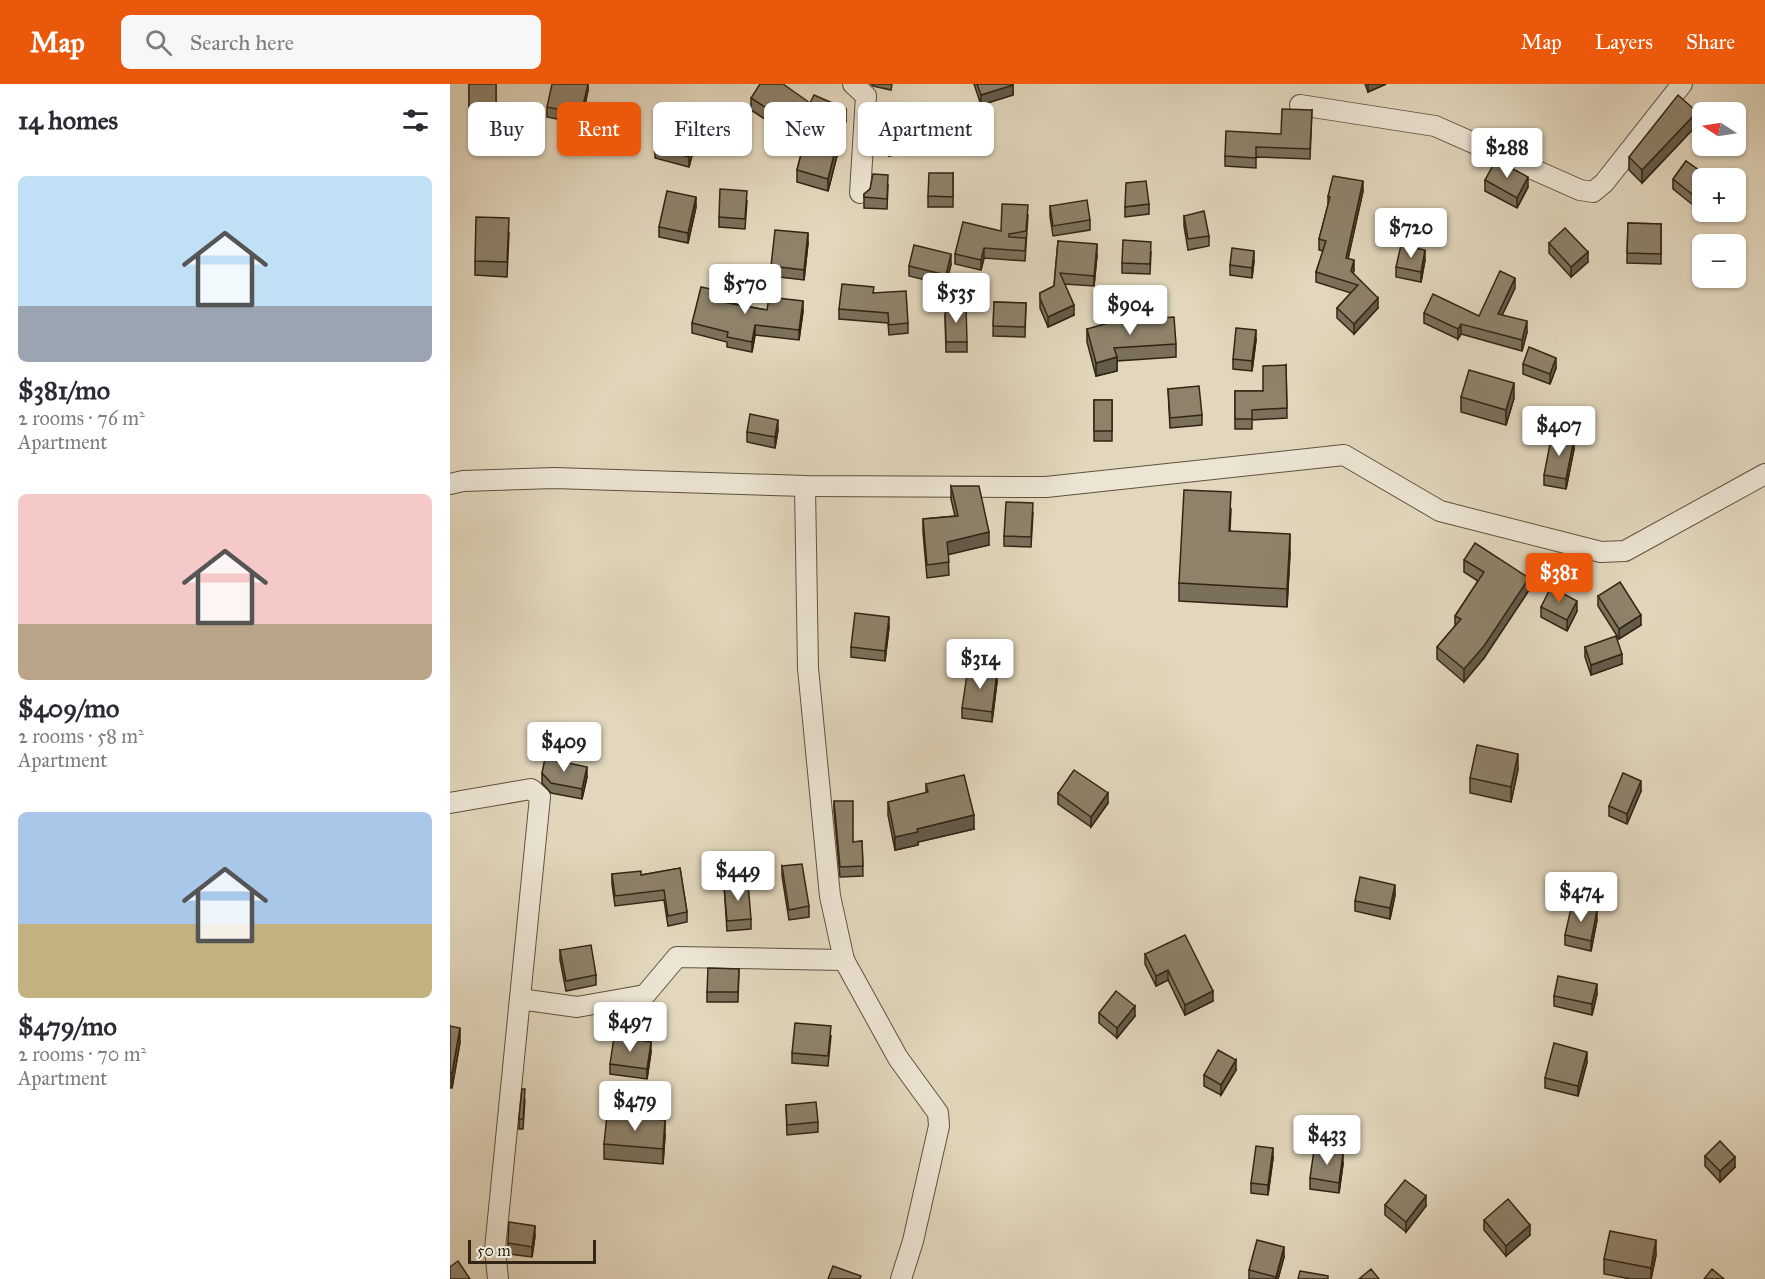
<!DOCTYPE html>
<html lang="en">
<head>
<meta charset="utf-8">
<style>
  body { margin:0; font-family:"IM FELL Great Primer",serif; background:#f7f7f7; color:#2b2b33; height:100vh; display:flex; flex-direction:column; font-size:22px; white-space:nowrap }
  * { box-sizing:border-box; margin:0 }
  p { font-size:20px; color:#7c7c81 }
  .icon { flex:none; width:33px; height:33px; fill:none; stroke:currentColor; stroke-width:2; stroke-linecap:round; stroke-linejoin:round }
  .map { position:relative; flex:1; overflow:hidden }
  .side { display:flex; flex-direction:column; background:#fff; width:450px }
  .side>* { flex:none }
  .top-card { position:absolute; left:18px; top:18px; width:570px; height:54px; display:flex; gap:12px }
  .needle { width:39px; rotate:282deg }
  .tools { position:absolute; left:1242px; top:18px; display:grid; gap:12px }
  .tools a { display:grid; place-items:center; width:54px; height:54px; border-radius:9px; background:#fff; box-shadow:0 2px 4px #0004; font-size:30px }
  .scale { position:absolute; left:18px; bottom:15px; width:128px; box-sizing:border-box; padding-left:6px; border:3px solid #322513; border-top:0; font-size:16px; line-height:21px; white-space:nowrap; color:#322513; -webkit-text-stroke:4px #ece5d4; paint-order:stroke }
  .price { position:absolute; translate:-50% -51px; padding:0 14px; border-radius:6px; background:#fff; color:#222; font-size:20px; line-height:39px; filter:drop-shadow(0 2px 3px #0008) }
  .price::after { content:''; position:absolute; left:50%; top:36px; width:18px; height:14px; margin-left:-9px; background:inherit; clip-path:polygon(0 0,100% 0,50% 100%) }
  .price.selected { background:#ea580c; color:#fff }
  ul { padding:0; list-style:none }
  li { display:grid; align-content:center; gap:12px; height:318px; padding:0 18px }
  li span { display:grid; place-items:center; height:186px; border-radius:9px; color:#555 }
  li>.icon { margin-inline-start:auto }
  span .icon { width:108px; height:108px; fill:#fffc; stroke-width:1 }
  li b { font-size:26px }
  h2 { display:flex; justify-content:space-between; align-items:center; height:72px; padding:0 18px; font-size:26px }
  .chip { padding:0 21px; border-radius:9px; background:#fff; box-shadow:0 2px 4px #0004; font-size:21px; line-height:54px }
  .chip.selected { background:#ea580c; color:#fff }
  header { display:flex; align-items:center; gap:36px; box-sizing:border-box; height:84px; padding:0 30px; background:#ea580c; color:#fff }
  header strong { font-size:28px }
  nav { display:flex; gap:33px; margin-inline-start:auto; font-size:21px }
  .search { width:420px; height:54px; background:#f7f7f7; display:flex; align-items:center; gap:15px; box-sizing:border-box; padding:0 21px; border-radius:9px; color:#7c7c81; font-size:22px }
  main { display:flex; flex:1; min-height:0 }
  .map>svg:first-child { display:block }
  .lines { fill:none; stroke-linecap:round; stroke-linejoin:round }
  .minor-casing { stroke:#5e523e; stroke-width:22 }
  .minor { stroke:#ece5d4; stroke-width:20 }
  .wall { fill:#7a705c; stroke:#322513; stroke-width:1.5 }
  .shaded-wall { fill:#635b4b; stroke:#322513; stroke-width:1.5 }
  .building { fill:#8e826b; stroke:#322513; stroke-width:1.5 }
</style>
</head>
<body>
<header>
<strong>Map</strong>
<div class="search"><svg class="icon" aria-label="search" viewBox="0 0 24 24"><circle cx="10" cy="10" r="6"/><path d="M15 15l6 6"/></svg>Search here</div>
<nav><a>Map</a><a>Layers</a><a>Share</a></nav>
</header>
<main>
<section class="side">
<h2>14 homes<svg class="icon" aria-label="filters" viewBox="0 0 24 24"><path d="M4 7h16M4 17h16"/><circle cx="9" cy="7" r="2"/><circle cx="15" cy="17" r="2"/></svg></h2>
<ul>
<li><span style="background:linear-gradient(#bfe0f5 70%,#9aa5b1 0)"><svg class="icon" aria-label="home" viewBox="0 0 24 24"><path d="M3 11l9-7 9 7M6 9v11h12V9"/></svg></span><div><b>$381/mo</b><p>2 rooms · 76 m²</p><p>Apartment</p></div></li>
<li><span style="background:linear-gradient(#f6c9c9 70%,#b9a48a 0)"><svg class="icon" aria-label="home" viewBox="0 0 24 24"><path d="M3 11l9-7 9 7M6 9v11h12V9"/></svg></span><div><b>$409/mo</b><p>2 rooms · 58 m²</p><p>Apartment</p></div></li>
<li><span style="background:linear-gradient(#a9c7e8 60%,#c2b280 0)"><svg class="icon" aria-label="home" viewBox="0 0 24 24"><path d="M3 11l9-7 9 7M6 9v11h12V9"/></svg></span><div><b>$479/mo</b><p>2 rooms · 70 m²</p><p>Apartment</p></div></li>
</ul>
</section>
<div class="map">
<svg width="1315" height="1195" viewBox="0 0 1315 1195">
  <rect width="100%" height="100%" fill="#e2d7bd"/>
  <filter id="stains"><feTurbulence type="fractalNoise" baseFrequency=".00333" numOctaves="4"/><feColorMatrix values="0 0 0 0 .2 0 0 0 0 .09 0 0 0 0 .02 0 0 0 .5 -.17"/></filter>
  <radialGradient id="worn" r=".72"><stop offset=".6" stop-color="#630" stop-opacity="0"/><stop offset="1" stop-color="#630" stop-opacity=".3"/></radialGradient>
  <g class="lines">
    <g class="minor-casing">
      <g id="minor">
        <polyline points="403,0 416,12 410,109"/>
        <polyline points="850,21 985,42 1130,106 1143,108 1154,99 1232,0"/>
        <polyline points="0,400 13,397 104,394 355,402 596,403 894,371 990,427 1151,468 1175,467 1315,390"/>
        <polyline points="355,402 358,584 380,812 394,876 448,974 488,1029 489,1042 463,1157 451,1195"/>
        <polyline points="0,719 81,705 90,713 45,1165 48,1195"/>
        <polyline points="70,915 127,923 195,911 227,873 394,876"/>
      </g>
    </g>
    <use href="#minor" class="minor"/>
  </g>
  <g class="wall">
    <polygon points="19,0 46,0 46,40 19,41"/>
    <polygon points="138,0 138,6 131,40 97,33 97,23"/>
    <polygon points="421,0 442,0 441,6 423,2"/>
    <polygon points="524,0 563,0 563,11 531,21"/>
    <polygon points="915,0 936,0 918,8"/>
    <polygon points="301,14 360,19 396,37 388,55 388,68 378,107 347,98 347,86 358,43 334,33 327,43 301,26"/>
    <polygon points="862,26 860,75 806,73 806,84 775,82 775,72 831,50"/>
    <polygon points="432,36 461,66 439,72 432,46"/>
    <polygon points="1247,41 1192,99 1179,86 1179,73"/>
    <polygon points="247,52 239,83 205,74 205,64"/>
    <polygon points="1236,77 1257,92 1257,94 1252,94 1252,109 1243,121 1223,105 1223,95"/>
    <polygon points="503,89 503,123 478,123 478,112"/>
    <polygon points="1035,96 1078,103 1067,124 1035,107"/>
    <polygon points="438,101 437,125 414,124 414,110 420,105"/>
    <polygon points="913,107 898,174 904,186 903,190 928,224 904,250 887,234 887,224 901,209 866,198 866,188 873,167 869,166 869,155 878,121 878,112"/>
    <polygon points="297,117 295,145 269,143 269,133"/>
    <polygon points="699,120 699,130 675,133 675,123"/>
    <polygon points="600,122 640,136 640,146 603,152 600,132"/>
    <polygon points="246,123 238,159 209,153 209,143"/>
    <polygon points="578,131 575,177 534,174 531,186 505,180 505,170 551,147"/>
    <polygon points="734,132 759,152 759,162 738,166 734,142"/>
    <polygon points="1178,139 1211,140 1211,180 1177,179"/>
    <polygon points="59,149 57,193 25,191 25,177"/>
    <polygon points="608,157 647,171 644,202 614,200 624,231 598,243 590,224 590,209 604,202"/>
    <polygon points="358,159 354,196 321,192 321,182"/>
    <polygon points="1099,159 1138,178 1121,193 1099,169"/>
    <polygon points="701,168 700,190 672,189 672,179"/>
    <polygon points="975,176 971,198 946,193 946,183"/>
    <polygon points="804,177 802,194 780,191 780,181"/>
    <polygon points="501,180 496,201 459,192 459,182"/>
    <polygon points="1065,204 1052,231 1077,248 1072,267 1011,250 1008,255 974,239 974,229 1029,232"/>
    <polygon points="424,209 458,239 458,249 439,251 438,239 389,235 389,225"/>
    <polygon points="275,218 317,226 353,227 349,256 305,251 302,268 277,263 277,258 242,249 242,239"/>
    <polygon points="544,218 576,219 575,253 543,252"/>
    <polygon points="495,232 517,258 517,268 496,268"/>
    <polygon points="637,245 726,260 726,273 667,277 667,287 646,292 637,258"/>
    <polygon points="806,256 802,287 783,285 783,275"/>
    <polygon points="1073,280 1106,284 1100,300 1073,290"/>
    <polygon points="836,281 837,334 802,336 802,345 785,345 785,307 813,307"/>
    <polygon points="718,305 752,331 752,341 720,344"/>
    <polygon points="1011,313 1064,314 1056,341 1011,328"/>
    <rect x="644" y="316" width="18" height="41"/>
    <polygon points="328,346 325,364 297,358 297,348"/>
    <polygon points="1124,365 1116,405 1094,401 1094,391"/>
    <polygon points="501,402 539,461 498,470 499,491 477,494 473,448 473,435 505,432 501,415"/>
    <polygon points="781,426 780,447 840,468 837,523 729,517 729,499"/>
    <polygon points="583,429 581,463 554,462 554,452"/>
    <polygon points="1014,476 1079,506 1034,574 1014,598 987,575 987,563 1005,542 1005,532 1028,497 1014,488"/>
    <polygon points="1148,512 1191,541 1169,555 1148,522"/>
    <polygon points="1091,523 1127,527 1117,547 1091,533"/>
    <polygon points="439,543 435,577 401,573 401,563"/>
    <polygon points="1135,563 1172,580 1141,591 1135,573"/>
    <polygon points="547,598 542,638 512,634 512,624"/>
    <polygon points="1068,685 1061,718 1020,709 1020,694"/>
    <polygon points="92,689 137,693 132,715 101,709 92,699"/>
    <polygon points="476,700 524,745 468,758 468,761 445,766 438,731 438,718 476,709"/>
    <polygon points="1191,707 1177,740 1159,732 1159,722"/>
    <polygon points="608,709 658,719 641,743 608,720"/>
    <polygon points="384,717 403,758 412,757 413,792 390,793 384,727"/>
    <polygon points="332,782 359,822 359,833 339,836 332,792"/>
    <polygon points="230,784 237,828 237,838 218,842 214,816 165,822 162,800 162,790 191,791"/>
    <polygon points="274,801 301,835 301,845 277,847"/>
    <polygon points="945,811 940,835 905,827 905,817"/>
    <polygon points="1147,836 1141,867 1115,861 1115,851"/>
    <polygon points="110,866 146,891 146,901 116,907 110,876"/>
    <polygon points="695,870 763,917 735,931 718,896 706,902 695,880"/>
    <polygon points="289,885 288,918 257,918 257,908"/>
    <polygon points="1147,910 1142,931 1104,922 1104,912"/>
    <polygon points="649,929 685,932 667,954 649,939"/>
    <polygon points="0,942 10,958 2,1004 0,1004"/>
    <polygon points="381,952 378,982 342,979 342,969"/>
    <polygon points="201,968 197,995 160,990 160,980"/>
    <polygon points="1137,978 1128,1012 1095,1004 1095,994"/>
    <polygon points="786,986 771,1011 754,1002 754,991"/>
    <polygon points="75,1015 73,1045 69,1045 69,1035"/>
    <polygon points="336,1021 368,1038 368,1048 337,1051"/>
    <polygon points="215,1051 213,1080 154,1075 154,1060"/>
    <polygon points="1255,1072 1285,1083 1270,1098 1255,1082"/>
    <polygon points="823,1074 818,1111 801,1109 801,1099"/>
    <polygon points="893,1080 889,1109 860,1105 860,1094"/>
    <polygon points="935,1121 976,1122 956,1148 935,1131"/>
    <polygon points="1034,1136 1080,1151 1056,1172 1034,1146"/>
    <polygon points="85,1152 82,1173 58,1170 58,1159"/>
    <polygon points="1206,1171 1201,1195 1181,1195 1154,1190 1154,1175"/>
    <polygon points="834,1173 828,1195 799,1195 799,1186"/>
  </g>
  <g class="shaded-wall">
    <polygon points="138,0 138,6 131,40 131,30"/>
    <polygon points="918,0 936,0 918,8"/>
    <polygon points="563,1 563,11 531,21 531,11"/>
    <polygon points="334,21 334,33 327,43 327,31"/>
    <polygon points="396,25 396,37 384,66 384,54"/>
    <polygon points="1247,28 1247,41 1192,99 1192,86"/>
    <polygon points="247,42 247,52 239,83 239,73"/>
    <polygon points="388,55 388,68 378,107 378,95"/>
    <polygon points="461,56 461,66 439,72 439,62"/>
    <polygon points="1078,93 1078,103 1067,124 1067,114"/>
    <polygon points="913,97 913,107 896,184 896,174"/>
    <polygon points="1252,99 1252,109 1243,121 1243,111"/>
    <polygon points="246,113 246,123 238,159 238,149"/>
    <polygon points="358,149 358,159 354,196 354,186"/>
    <polygon points="647,160 647,171 644,202 644,192"/>
    <polygon points="534,164 534,174 531,186 531,176"/>
    <polygon points="975,166 975,176 971,198 971,188"/>
    <polygon points="804,167 804,177 802,194 802,184"/>
    <polygon points="1138,168 1138,178 1121,193 1121,183"/>
    <polygon points="501,170 501,180 496,201 496,191"/>
    <polygon points="904,176 904,186 901,197 901,187"/>
    <polygon points="1065,194 1065,204 1048,240 1048,230"/>
    <polygon points="928,214 928,224 904,250 904,240"/>
    <polygon points="353,217 353,227 349,256 349,246"/>
    <polygon points="624,221 624,231 598,243 598,233"/>
    <polygon points="1077,237 1077,248 1072,267 1072,256"/>
    <polygon points="1011,240 1011,250 1008,255 1008,245"/>
    <polygon points="305,241 305,251 302,268 302,258"/>
    <polygon points="806,246 806,256 802,287 802,277"/>
    <polygon points="667,273 667,287 646,292 646,279"/>
    <polygon points="1106,274 1106,284 1100,300 1100,290"/>
    <polygon points="1064,299 1064,314 1056,341 1056,326"/>
    <polygon points="328,336 328,346 325,364 325,353"/>
    <polygon points="1124,355 1124,365 1116,405 1116,395"/>
    <polygon points="539,448 539,461 497,471 497,458"/>
    <polygon points="840,450 840,468 837,523 837,505"/>
    <polygon points="1079,494 1079,506 1034,574 1014,598 1014,585"/>
    <polygon points="1127,517 1127,527 1117,547 1117,536"/>
    <polygon points="1191,531 1191,541 1169,555 1169,545"/>
    <polygon points="439,533 439,543 435,577 435,567"/>
    <polygon points="1172,570 1172,580 1141,591 1141,581"/>
    <polygon points="547,588 547,598 542,638 542,628"/>
    <polygon points="1068,670 1068,685 1061,718 1061,703"/>
    <polygon points="137,683 137,693 132,715 132,705"/>
    <polygon points="1191,697 1191,707 1177,740 1177,730"/>
    <polygon points="658,709 658,719 641,743 641,733"/>
    <polygon points="524,731 524,745 468,758 468,761 445,766 445,753 467,745"/>
    <polygon points="945,801 945,811 940,835 940,824"/>
    <polygon points="1147,826 1147,836 1141,867 1141,857"/>
    <polygon points="718,886 718,896 706,902 706,892"/>
    <polygon points="1147,900 1147,910 1142,931 1142,920"/>
    <polygon points="763,907 763,917 735,931 735,921"/>
    <polygon points="685,922 685,932 667,954 667,944"/>
    <polygon points="10,944 10,958 2,1004 2,989"/>
    <polygon points="201,958 201,968 197,995 197,985"/>
    <polygon points="1137,968 1137,978 1128,1012 1128,1002"/>
    <polygon points="786,976 786,986 771,1011 771,1001"/>
    <polygon points="215,1036 215,1051 213,1080 213,1065"/>
    <polygon points="823,1064 823,1074 818,1111 818,1101"/>
    <polygon points="893,1070 893,1080 889,1109 889,1099"/>
    <polygon points="1285,1073 1285,1083 1270,1098 1270,1087"/>
    <polygon points="976,1112 976,1122 956,1148 956,1138"/>
    <polygon points="1080,1141 1080,1151 1056,1172 1056,1162"/>
    <polygon points="85,1142 85,1152 82,1173 82,1163"/>
    <polygon points="1206,1156 1206,1171 1201,1195 1201,1184"/>
    <polygon points="834,1163 834,1173 828,1195 826,1195"/>
  </g>
  <g class="building">
    <polygon points="19,0 46,0 46,30 19,31"/>
    <polygon points="102,0 138,0 131,30 97,23"/>
    <polygon points="310,0 333,0 360,19 364,11 396,25 384,54 388,55 378,95 347,86 361,32 334,21 327,31 301,14"/>
    <polygon points="527,0 563,0 563,1 531,11"/>
    <polygon points="1228,11 1247,28 1192,86 1179,73"/>
    <polygon points="832,25 862,26 860,65 806,63 806,74 775,72 776,47 831,50"/>
    <polygon points="455,30 461,56 439,62 432,36"/>
    <polygon points="212,34 247,42 239,73 205,64"/>
    <polygon points="1046,76 1078,93 1067,114 1035,96"/>
    <polygon points="1236,77 1257,92 1256,94 1252,94 1252,99 1243,111 1223,95"/>
    <polygon points="479,89 503,89 503,113 478,112"/>
    <polygon points="423,90 438,91 437,115 414,113 414,110 420,105"/>
    <polygon points="883,92 913,97 896,174 904,176 901,187 928,214 904,240 887,224 908,201 866,188 876,157 869,155 880,113 878,112"/>
    <polygon points="696,97 699,120 675,123 676,99"/>
    <polygon points="270,105 297,107 295,135 269,133"/>
    <polygon points="217,107 246,113 238,149 209,143"/>
    <polygon points="637,116 640,136 603,142 600,122"/>
    <polygon points="552,120 578,121 576,147 559,150 559,153 576,154 575,167 534,164 531,176 505,170 513,138 551,147"/>
    <polygon points="754,127 759,152 738,155 734,132"/>
    <polygon points="26,133 59,134 57,178 25,177"/>
    <polygon points="1178,139 1211,140 1211,170 1177,169"/>
    <polygon points="1115,144 1138,168 1121,183 1099,159"/>
    <polygon points="325,146 358,149 354,186 321,182"/>
    <polygon points="673,156 701,158 700,180 672,179"/>
    <polygon points="608,157 647,160 644,192 610,189 624,221 598,233 590,214 590,209 604,202"/>
    <polygon points="464,161 501,170 496,191 459,182"/>
    <polygon points="951,161 975,166 971,188 946,183"/>
    <polygon points="782,164 804,167 802,184 780,181"/>
    <polygon points="1050,187 1065,194 1048,230 1077,237 1072,256 1011,240 1008,245 974,229 983,210 1029,232"/>
    <polygon points="392,200 424,203 423,209 456,207 458,239 439,241 438,229 389,225"/>
    <polygon points="251,203 275,208 272,218 317,226 319,213 353,217 349,246 305,241 302,258 277,253 278,248 242,239"/>
    <polygon points="544,218 576,219 575,243 543,242"/>
    <polygon points="516,221 517,258 496,258 495,222"/>
    <polygon points="724,233 726,260 664,264 667,273 646,279 637,245 665,237"/>
    <polygon points="786,244 806,246 802,277 783,275"/>
    <polygon points="1079,263 1106,274 1100,290 1073,280"/>
    <polygon points="836,281 837,324 802,326 802,335 785,335 785,307 813,307 813,282"/>
    <polygon points="1019,286 1064,299 1056,326 1011,313"/>
    <polygon points="749,302 752,331 720,334 718,305"/>
    <rect x="644" y="316" width="18" height="31"/>
    <polygon points="300,330 328,336 325,353 297,348"/>
    <polygon points="1102,350 1124,355 1116,395 1094,391"/>
    <polygon points="501,402 529,402 539,448 497,458 499,478 477,481 473,435 508,432"/>
    <polygon points="734,406 781,408 779,447 840,450 837,505 729,499"/>
    <polygon points="556,418 583,419 581,453 554,452"/>
    <polygon points="1025,459 1079,494 1034,562 1014,585 987,563 1011,535 1005,532 1034,488 1014,476"/>
    <polygon points="1170,498 1191,531 1169,545 1148,512"/>
    <polygon points="1101,503 1127,517 1117,536 1091,523"/>
    <polygon points="405,529 439,533 435,567 401,563"/>
    <polygon points="1166,552 1172,570 1141,581 1135,563"/>
    <polygon points="518,584 547,588 542,628 512,624"/>
    <polygon points="1027,661 1068,670 1061,703 1020,694"/>
    <polygon points="95,674 137,683 132,705 101,699 92,689"/>
    <polygon points="624,686 658,709 641,733 608,709"/>
    <polygon points="1173,689 1191,697 1177,730 1159,722"/>
    <polygon points="514,691 524,731 467,745 468,748 445,753 438,718 478,708 476,700"/>
    <polygon points="384,717 403,717 403,758 412,757 413,782 390,783"/>
    <polygon points="352,780 359,822 339,826 332,782"/>
    <polygon points="230,784 237,828 218,832 214,806 165,812 162,790 191,787 191,791"/>
    <polygon points="910,793 945,801 940,824 905,817"/>
    <polygon points="298,799 301,835 277,837 274,801"/>
    <polygon points="1122,820 1147,826 1141,857 1115,851"/>
    <polygon points="735,851 763,907 735,921 718,886 706,892 695,870"/>
    <polygon points="141,861 146,891 116,897 110,866"/>
    <polygon points="258,884 289,885 288,908 257,908"/>
    <polygon points="1108,892 1147,900 1142,920 1104,912"/>
    <polygon points="666,907 685,922 667,944 649,929"/>
    <polygon points="345,939 381,942 378,972 342,969"/>
    <polygon points="0,942 10,944 2,989 0,989"/>
    <polygon points="164,953 201,958 197,985 160,980"/>
    <polygon points="1104,959 1137,968 1128,1002 1095,994"/>
    <polygon points="768,966 786,976 771,1001 754,991"/>
    <polygon points="72,1005 75,1005 73,1035 69,1035"/>
    <polygon points="366,1018 368,1038 337,1041 336,1021"/>
    <polygon points="157,1031 215,1036 213,1065 154,1060"/>
    <polygon points="1270,1057 1285,1073 1270,1087 1255,1072"/>
    <polygon points="806,1062 823,1064 818,1101 801,1099"/>
    <polygon points="864,1066 893,1070 889,1099 860,1094"/>
    <polygon points="955,1096 976,1112 956,1138 935,1121"/>
    <polygon points="1058,1115 1080,1141 1056,1162 1034,1136"/>
    <polygon points="59,1138 85,1142 82,1163 58,1159"/>
    <polygon points="1160,1147 1206,1156 1201,1184 1154,1175"/>
    <polygon points="807,1156 834,1163 826,1193 799,1186"/>
    <polygon points="8,1177 20,1195 0,1195 0,1183"/>
    <polygon points="383,1182 411,1192 410,1195 378,1195"/>
    <polygon points="921,1185 929,1195 909,1195"/>
    <polygon points="1262,1185 1274,1195 1254,1195"/>
    <polygon points="850,1187 878,1192 878,1195 848,1195"/>
  </g>
  <rect width="100%" height="100%" filter="url(#stains)"/>
  <rect width="100%" height="100%" fill="url(#worn)"/>
</svg>
<div class="tools">
<a><svg class="needle" viewBox="-14 -14 28 28"><path d="M0-13l5 13h-10z" fill="#e53935"/><path d="M0 13l5-13h-10z" fill="#7c7c81"/></svg></a>
<a>+</a>
<a>−</a>
</div>
<div class="scale">50 m</div>
<b class="price" style="left:1057px;top:95px">$288</b>
<b class="price" style="left:961px;top:175px">$720</b>
<b class="price" style="left:295px;top:231px">$570</b>
<b class="price" style="left:506px;top:240px">$535</b>
<b class="price" style="left:680px;top:252px">$904</b>
<b class="price" style="left:1109px;top:373px">$407</b>
<b class="price selected" style="left:1109px;top:520px">$381</b>
<b class="price" style="left:530px;top:606px">$314</b>
<b class="price" style="left:114px;top:689px">$409</b>
<b class="price" style="left:288px;top:818px">$449</b>
<b class="price" style="left:1131px;top:839px">$474</b>
<b class="price" style="left:180px;top:969px">$497</b>
<b class="price" style="left:185px;top:1048px">$479</b>
<b class="price" style="left:877px;top:1082px">$433</b>
<div class="top-card">
<a class="chip">Buy</a>
<a class="chip selected">Rent</a>
<a class="chip">Filters</a>
<a class="chip">New</a>
<a class="chip">Apartment</a>
</div>
</div>
</main>
</body>
</html>
